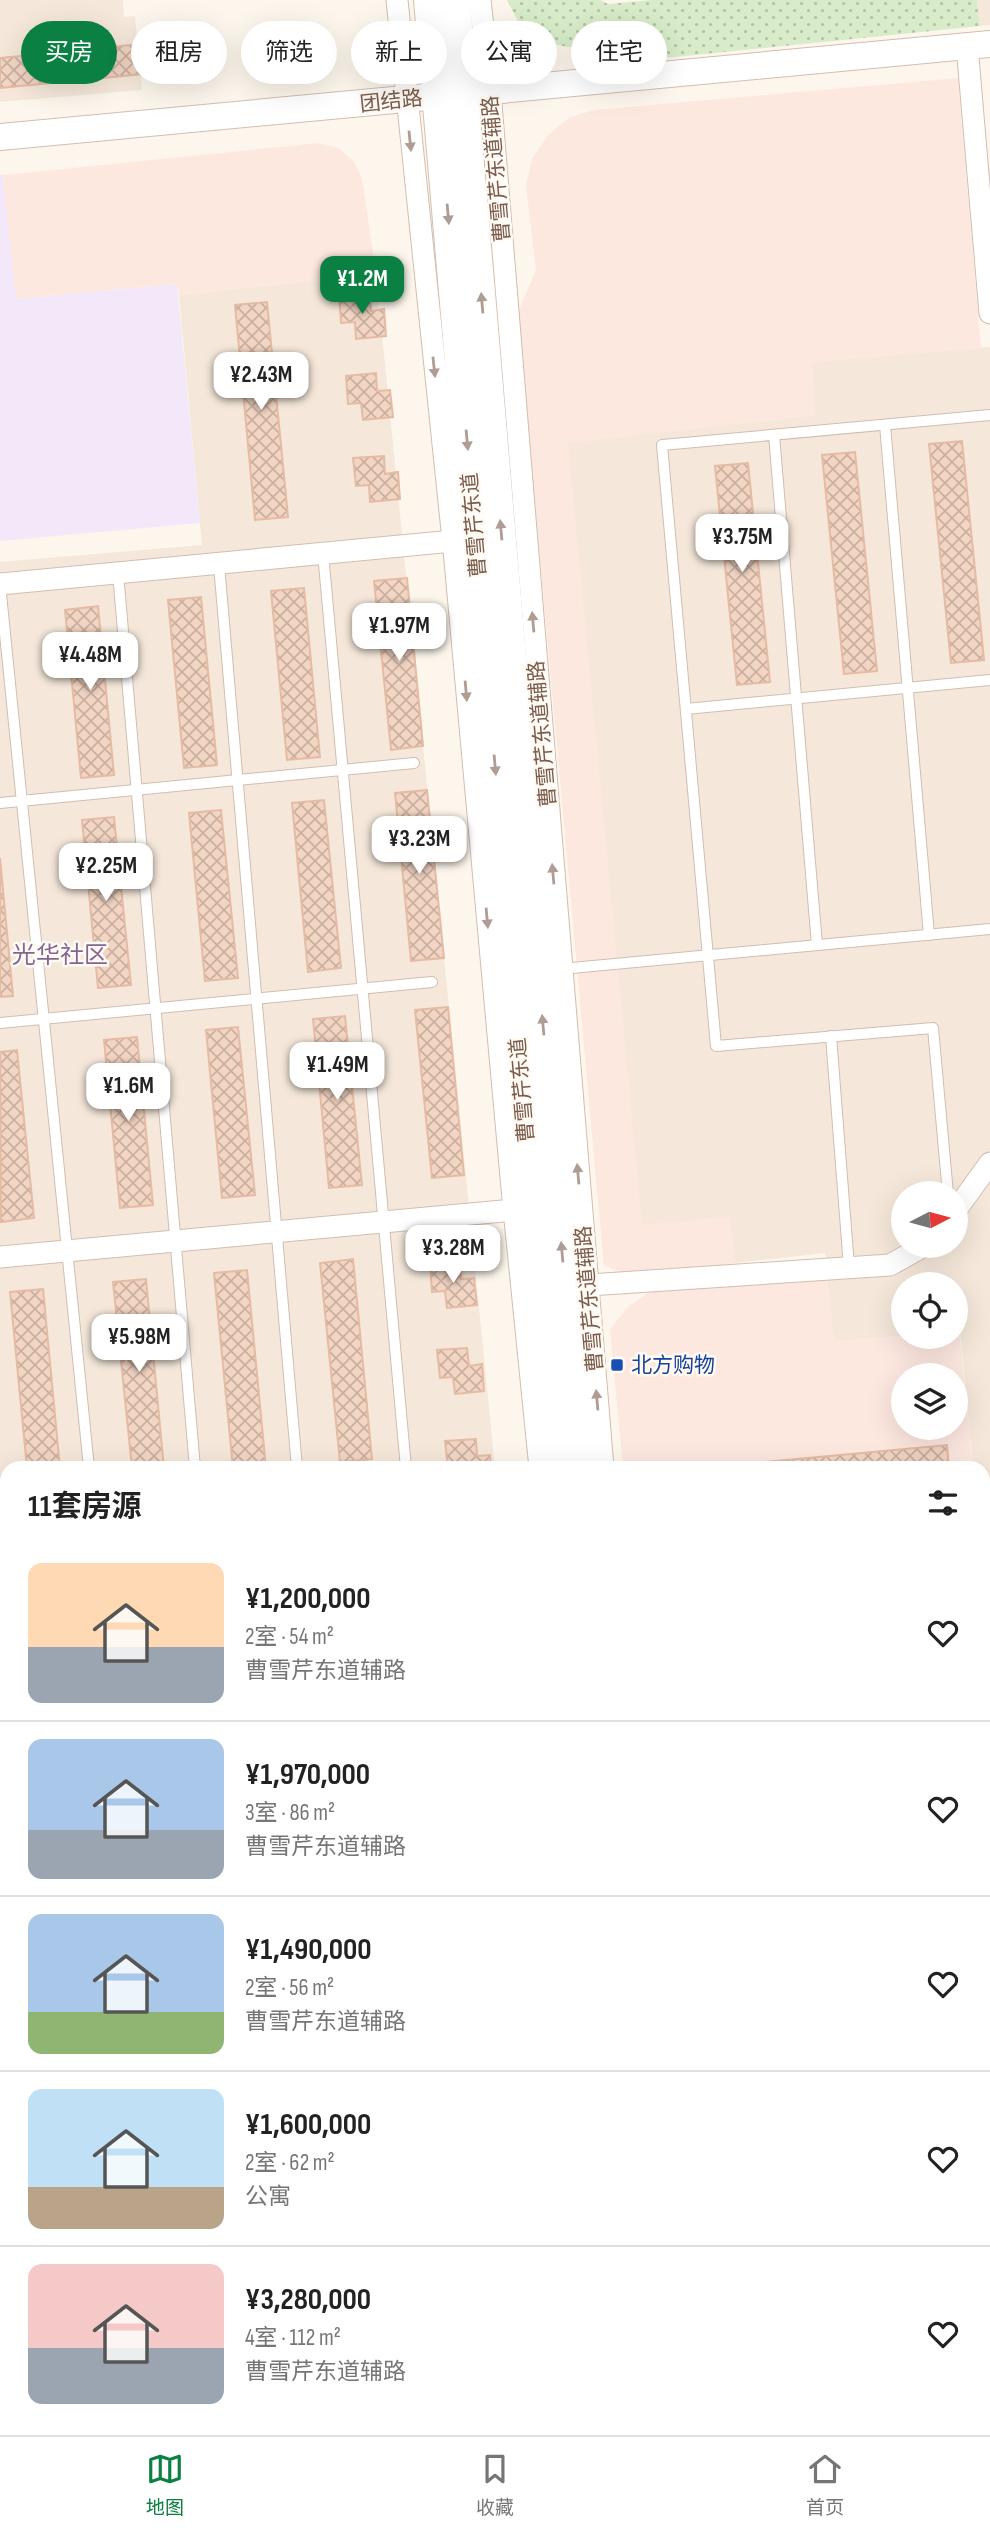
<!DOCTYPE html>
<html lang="zh">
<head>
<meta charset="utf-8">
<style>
  body { margin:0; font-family:"Sofia Sans Condensed","Noto Sans SC",sans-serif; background:#f2f2f2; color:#222; height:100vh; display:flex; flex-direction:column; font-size:26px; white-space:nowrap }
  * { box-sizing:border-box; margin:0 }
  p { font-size:23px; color:#767676 }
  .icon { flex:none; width:38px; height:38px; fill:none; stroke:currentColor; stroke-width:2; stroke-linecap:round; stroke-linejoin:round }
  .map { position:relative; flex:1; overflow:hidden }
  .side { position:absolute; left:0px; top:1461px; width:990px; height:975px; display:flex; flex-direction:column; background:#fff; border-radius:21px 21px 0 0; box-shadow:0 7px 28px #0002 }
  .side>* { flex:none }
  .banner { position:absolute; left:21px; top:21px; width:948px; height:63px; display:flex; gap:14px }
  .needle { width:46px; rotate:84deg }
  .tools { position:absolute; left:891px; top:1181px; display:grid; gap:14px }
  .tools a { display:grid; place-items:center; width:77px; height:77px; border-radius:50%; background:#fff; box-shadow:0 7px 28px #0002; font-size:35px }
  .price { position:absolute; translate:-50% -60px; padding:0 16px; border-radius:14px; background:#fff; color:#222; font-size:23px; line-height:46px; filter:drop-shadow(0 2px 4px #0008) }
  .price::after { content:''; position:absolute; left:50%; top:42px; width:21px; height:16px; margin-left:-10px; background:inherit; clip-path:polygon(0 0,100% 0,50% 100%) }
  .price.on { background:#0b8043; color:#fff }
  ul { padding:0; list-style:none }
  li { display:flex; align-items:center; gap:21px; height:175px; padding:0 28px }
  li+li { border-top:2px solid #e0e0e0 }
  li span { display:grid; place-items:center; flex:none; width:196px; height:140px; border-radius:14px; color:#555 }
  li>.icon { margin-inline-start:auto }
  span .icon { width:84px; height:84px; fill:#fffc; stroke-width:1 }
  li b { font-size:30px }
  h2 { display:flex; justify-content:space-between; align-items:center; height:84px; padding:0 28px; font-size:30px }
  .tag { padding:0 24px; border-radius:32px; background:#fff; box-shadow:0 7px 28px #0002; font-size:24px; line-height:63px }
  .tag.on { background:#0b8043; color:#fff }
  .dock { display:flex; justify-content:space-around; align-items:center; height:98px; border-top:2px solid #e0e0e0; background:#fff; font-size:19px; color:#767676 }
  .dock a { display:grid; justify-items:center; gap:4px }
  .dock .on { color:#0b8043 }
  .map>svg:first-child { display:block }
  .residential { fill:#f5e8da; fill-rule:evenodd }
  .commercial { fill:#fde8e0; fill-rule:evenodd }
  .education { fill:#f3e8fa }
  .park { fill:url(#park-dots) }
  .building { fill:url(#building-cross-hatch); stroke:#e6bba3; stroke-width:2 }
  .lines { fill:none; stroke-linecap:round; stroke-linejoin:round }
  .service-casing { stroke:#d1beb0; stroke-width:12 }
  .pedestrian-casing { stroke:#d1beb0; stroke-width:18 }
  .minor-casing { stroke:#d1beb0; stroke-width:23 }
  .tertiary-casing { stroke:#d1beb0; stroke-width:28 }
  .secondary-casing { stroke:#d6c0b0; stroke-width:32 }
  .service { stroke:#fff; stroke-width:10 }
  .pedestrian { stroke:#fff; stroke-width:16 }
  .minor { stroke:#fff; stroke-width:21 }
  .tertiary { stroke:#fff; stroke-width:26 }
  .secondary { stroke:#fff; stroke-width:30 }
  .oneway { fill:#af9d94 }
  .transit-dot { fill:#1a4fb4; stroke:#fffaf3; stroke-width:2.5 }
  .labels { text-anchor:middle; stroke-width:5; stroke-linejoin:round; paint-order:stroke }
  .street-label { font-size:21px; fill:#7a5c4d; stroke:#fffaf3 }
  .transit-label { font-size:21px; fill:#164399; stroke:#fffaf3; text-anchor:start }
  .quarter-label { font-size:24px; fill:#846695; stroke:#fffaf3 }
</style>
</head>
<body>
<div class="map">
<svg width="990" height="2435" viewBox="0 0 990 2435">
  <defs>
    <pattern id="park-dots" width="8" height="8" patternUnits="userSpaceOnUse" patternTransform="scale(1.75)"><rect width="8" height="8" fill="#d8ecc9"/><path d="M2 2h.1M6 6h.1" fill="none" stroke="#b4c2a5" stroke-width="1.8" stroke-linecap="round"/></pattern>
    <pattern id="building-cross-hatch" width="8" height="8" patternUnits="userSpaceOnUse" patternTransform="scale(1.75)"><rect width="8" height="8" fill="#f3d5c3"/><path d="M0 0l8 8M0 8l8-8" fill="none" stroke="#cab0a1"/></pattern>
  </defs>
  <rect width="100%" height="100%" fill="#fdf6ec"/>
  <g class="residential">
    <polygon points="0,0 123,0 124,17 135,16 142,90 0,102"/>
    <polygon points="977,0 990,0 990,25 980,26"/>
    <polygon points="376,274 495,1468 7,1468 7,1551 0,1551 0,562 202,545 179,295"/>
    <path d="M990 347V1637H989L984 1577V1468H973L960 1331H956V1284H903V1336L833 1342 825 1253 628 1275 604 1265 530 446 814 415 811 362ZM903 1194H956V1246H903Z"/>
    <polygon points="7,1861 7,2429 592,2429 592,2435 0,2435 0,1862"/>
    <polygon points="990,2115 990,2435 963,2435 963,2429 984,2429 984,2116"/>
  </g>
  <g class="commercial">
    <polygon points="958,78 981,348 812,362 815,415 568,443 642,1225 730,1217 735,1263 628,1275 604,1265 518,312 536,270 526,186 532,159 548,135 570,117 595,110"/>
    <polygon points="319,143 339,148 354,162 362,178 376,274 179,295 176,284 15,299 3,175"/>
    <path d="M827 1275 834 1342 903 1336 956 1337V1331L959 1330 973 1468H623L610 1329 629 1306 651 1291ZM903 1376H956V1428H903Z"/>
    <polygon points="984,1577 990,1637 990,1787 984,1788"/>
    <polygon points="0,1694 7,1773 0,1775"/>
    <polygon points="7,1861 7,1892 0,1893 0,1862"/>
    <polygon points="710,2429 963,2429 963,2435 711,2435"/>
  </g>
  <polygon class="education" points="0,175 3,175 16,299 177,284 200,523 0,541"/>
  <g class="park">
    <polygon points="507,0 600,0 608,4 652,0 977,0 980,26 655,59 635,44 568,47 538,41 520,25"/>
    <polygon points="990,1787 990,2087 984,2087 984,1788"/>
  </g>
  <g class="building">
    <polygon points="140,44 143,74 0,88 0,58"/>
    <polygon points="369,293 371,311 384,309 386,336 356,339 355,322 341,323 339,295"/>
    <polygon points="267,302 288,517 255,520 235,305"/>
    <polygon points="376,373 377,391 390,390 393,417 363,420 361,403 348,404 346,376"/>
    <polygon points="962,441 984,660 951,663 929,444"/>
    <polygon points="855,452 877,671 844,674 822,455"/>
    <polygon points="384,456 385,474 398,472 400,499 370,502 369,485 356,486 353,458"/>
    <polygon points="748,463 770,682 737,685 715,466"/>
    <polygon points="407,578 423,746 391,750 374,581"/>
    <polygon points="304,588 320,757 287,760 271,591"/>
    <polygon points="201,597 217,765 184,768 168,600"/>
    <polygon points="98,606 114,775 81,778 65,610"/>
    <polygon points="427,790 444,958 411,961 395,793"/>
    <polygon points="324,800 341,968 308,972 292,803"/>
    <polygon points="221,810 238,978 205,981 189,813"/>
    <polygon points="114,817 131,985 98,988 82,820"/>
    <polygon points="0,858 13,996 0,997"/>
    <polygon points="448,1007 464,1175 432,1178 415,1010"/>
    <polygon points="345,1016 362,1185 329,1188 313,1019"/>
    <polygon points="238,1027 255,1195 222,1198 206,1030"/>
    <polygon points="137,1037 153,1205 120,1208 104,1040"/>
    <polygon points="17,1050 34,1218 1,1222 0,1052"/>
    <polygon points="353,1259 372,1459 340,1462 320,1263"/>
    <polygon points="460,1261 461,1279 474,1278 477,1305 447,1308 445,1291 432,1292 430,1264"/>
    <polygon points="247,1270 266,1468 233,1468 214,1273"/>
    <polygon points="146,1279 164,1468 132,1468 113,1282"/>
    <polygon points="43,1289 60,1468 27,1468 10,1292"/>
    <polygon points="467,1348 469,1366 482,1364 484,1391 455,1394 453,1377 440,1378 437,1350"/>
    <polygon points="476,1439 477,1456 490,1455 491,1468 448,1468 445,1441"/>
    <polygon points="947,1445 949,1468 701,1468"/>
    <polygon points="990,2125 990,2416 989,2416 984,2361 984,2126"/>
    <polygon points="0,2166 7,2249 7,2293 0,2294"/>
    <polygon points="56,2429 85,2429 86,2435 57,2435"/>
    <polygon points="152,2429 181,2429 182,2435 152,2435"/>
    <polygon points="254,2429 283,2429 284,2435 255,2435"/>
    <polygon points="354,2429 386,2429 387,2435 355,2435"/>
    <polygon points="457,2429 490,2429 491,2435 457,2435"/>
    <polygon points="740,2429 946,2429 947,2435 741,2435"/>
  </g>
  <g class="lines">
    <g class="service-casing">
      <g id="service">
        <polyline points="885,425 929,935"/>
        <polyline points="774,435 817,945"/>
        <polyline points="323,553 406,1468"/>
        <polyline points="219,565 297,1468"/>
        <polyline points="118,573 195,1468"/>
        <polyline points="0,584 89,1468"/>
        <polyline points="686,709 990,680"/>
        <polyline points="0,803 414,763"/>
        <polyline points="561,969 990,929"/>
        <polyline points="0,1023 432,982"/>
        <polyline points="831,1036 849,1267"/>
        <polyline points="948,1194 933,1028 716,1046 662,445 990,415"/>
        <polyline points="0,1960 7,2036"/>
        <polyline points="0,2110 7,2110"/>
        <polyline points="26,2429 26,2435"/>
        <polyline points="113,2429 114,2435"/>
        <polyline points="204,2429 204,2435"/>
        <polyline points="402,2429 403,2435"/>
        <polyline points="521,2429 521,2435"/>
      </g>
    </g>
    <g class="pedestrian-casing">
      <g id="pedestrian">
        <polyline points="984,1710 990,1710"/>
        <polyline points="984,1741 990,1741"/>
      </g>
    </g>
    <g class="minor-casing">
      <g id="minor">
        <polyline points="397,0 454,550 514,1210 540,1468"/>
        <polyline points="480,0 490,92 603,1468"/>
        <polyline points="967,46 990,313"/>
        <polyline points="0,584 453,541"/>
        <polyline points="956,1210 990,1163"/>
        <polyline points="0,1257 514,1210"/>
        <polyline points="574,1286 890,1265 924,1246"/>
        <polyline points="0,1528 7,1601"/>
        <polyline points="984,2104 990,2104"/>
        <polyline points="0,2324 7,2323"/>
        <polyline points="323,2429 323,2435"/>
        <polyline points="618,2429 619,2435"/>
        <polyline points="685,2429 686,2435"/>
      </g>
    </g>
    <g class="tertiary-casing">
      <polyline id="tertiary" points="0,137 990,44"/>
    </g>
    <g class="secondary-casing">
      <g id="secondary">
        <polyline points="429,0 555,1468"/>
        <polyline points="455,0 580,1468"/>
        <polyline points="0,1800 7,1800"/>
        <polyline points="0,1825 7,1825"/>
        <polyline points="639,2429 639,2435"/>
        <polyline points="663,2429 664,2435"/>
      </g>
    </g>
    <use href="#service" class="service"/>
    <use href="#pedestrian" class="pedestrian"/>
    <use href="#minor" class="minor"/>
    <use href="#tertiary" class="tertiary"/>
    <use href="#secondary" class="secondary"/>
  </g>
  <defs><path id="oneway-solid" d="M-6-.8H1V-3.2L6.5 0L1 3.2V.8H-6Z" transform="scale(1.75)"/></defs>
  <g class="oneway">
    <use href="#oneway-solid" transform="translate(410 141) rotate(84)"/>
    <use href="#oneway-solid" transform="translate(448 214) rotate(85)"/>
    <use href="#oneway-solid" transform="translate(482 303) rotate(-95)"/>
    <use href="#oneway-solid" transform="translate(434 367) rotate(84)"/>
    <use href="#oneway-solid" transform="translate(467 440) rotate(85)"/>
    <use href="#oneway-solid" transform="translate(501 530) rotate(-95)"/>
    <use href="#oneway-solid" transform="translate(533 622) rotate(-95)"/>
    <use href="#oneway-solid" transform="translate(466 691) rotate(85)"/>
    <use href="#oneway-solid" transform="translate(495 765) rotate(85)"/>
    <use href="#oneway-solid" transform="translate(553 874) rotate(-95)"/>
    <use href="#oneway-solid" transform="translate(487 918) rotate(85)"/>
    <use href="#oneway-solid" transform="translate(543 1025) rotate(-95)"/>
    <use href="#oneway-solid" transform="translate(578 1174) rotate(-95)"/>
    <use href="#oneway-solid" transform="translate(562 1252) rotate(-95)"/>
    <use href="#oneway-solid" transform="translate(597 1400) rotate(-95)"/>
  </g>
  <rect class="transit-dot" x="610" y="1358" width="14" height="14" rx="3.5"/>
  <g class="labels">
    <g class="street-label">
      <text transform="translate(391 101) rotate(-6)" y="7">团结路</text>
      <text transform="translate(496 169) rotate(-95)" y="7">曹雪芹东道辅路</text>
      <text transform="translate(474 525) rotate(-95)" y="7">曹雪芹东道</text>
      <text transform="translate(542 734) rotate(-95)" y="7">曹雪芹东道辅路</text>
      <text transform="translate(522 1090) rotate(-95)" y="7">曹雪芹东道</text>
      <text transform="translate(589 1299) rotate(-95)" y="7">曹雪芹东道辅路</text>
    </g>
    <g class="transit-label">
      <text x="631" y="1372">北方购物</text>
    </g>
    <g class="quarter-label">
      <text x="60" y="963">光华社区</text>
    </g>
  </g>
</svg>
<div class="tools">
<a><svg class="needle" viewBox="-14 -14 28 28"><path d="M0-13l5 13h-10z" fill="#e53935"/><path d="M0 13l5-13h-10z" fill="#767676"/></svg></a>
<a><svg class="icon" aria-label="locate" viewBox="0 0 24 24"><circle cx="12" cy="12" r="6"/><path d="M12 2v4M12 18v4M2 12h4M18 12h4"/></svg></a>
<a><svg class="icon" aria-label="layers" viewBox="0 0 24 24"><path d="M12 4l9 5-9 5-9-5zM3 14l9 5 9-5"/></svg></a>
</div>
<b class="price on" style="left:362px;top:316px">¥1.2M</b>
<b class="price" style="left:261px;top:412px">¥2.43M</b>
<b class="price" style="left:742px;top:574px">¥3.75M</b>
<b class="price" style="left:399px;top:663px">¥1.97M</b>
<b class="price" style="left:90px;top:692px">¥4.48M</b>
<b class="price" style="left:419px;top:876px">¥3.23M</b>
<b class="price" style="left:106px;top:903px">¥2.25M</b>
<b class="price" style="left:337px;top:1102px">¥1.49M</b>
<b class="price" style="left:128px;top:1123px">¥1.6M</b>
<b class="price" style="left:453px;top:1285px">¥3.28M</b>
<b class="price" style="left:139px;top:1374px">¥5.98M</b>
<div class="banner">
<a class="tag on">买房</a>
<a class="tag">租房</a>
<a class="tag">筛选</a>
<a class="tag">新上</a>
<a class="tag">公寓</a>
<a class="tag">住宅</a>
</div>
<section class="side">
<h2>11套房源<svg class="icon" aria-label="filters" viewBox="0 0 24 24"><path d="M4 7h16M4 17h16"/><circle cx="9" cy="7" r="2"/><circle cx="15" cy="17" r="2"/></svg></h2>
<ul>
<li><span style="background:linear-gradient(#ffd9b3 60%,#9aa5b1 0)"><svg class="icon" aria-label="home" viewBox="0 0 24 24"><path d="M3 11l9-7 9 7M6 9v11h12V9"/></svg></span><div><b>¥1,200,000</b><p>2室 · 54 m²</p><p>曹雪芹东道辅路</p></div><svg class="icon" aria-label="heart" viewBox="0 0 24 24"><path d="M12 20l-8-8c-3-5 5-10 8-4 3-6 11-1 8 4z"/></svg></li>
<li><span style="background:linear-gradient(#a9c7e8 65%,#9aa5b1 0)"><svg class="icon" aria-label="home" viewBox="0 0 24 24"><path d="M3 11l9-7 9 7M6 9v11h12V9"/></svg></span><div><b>¥1,970,000</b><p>3室 · 86 m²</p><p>曹雪芹东道辅路</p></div><svg class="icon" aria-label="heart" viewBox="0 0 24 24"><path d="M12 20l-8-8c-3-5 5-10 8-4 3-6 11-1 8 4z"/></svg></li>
<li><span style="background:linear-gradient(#a9c7e8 70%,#8fb573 0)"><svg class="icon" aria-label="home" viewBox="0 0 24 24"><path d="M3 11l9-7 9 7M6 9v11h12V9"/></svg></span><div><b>¥1,490,000</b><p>2室 · 56 m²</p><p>曹雪芹东道辅路</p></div><svg class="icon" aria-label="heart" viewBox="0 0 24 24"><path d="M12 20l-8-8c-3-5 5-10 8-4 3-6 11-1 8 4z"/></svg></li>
<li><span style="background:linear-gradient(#bfe0f5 70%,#b9a48a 0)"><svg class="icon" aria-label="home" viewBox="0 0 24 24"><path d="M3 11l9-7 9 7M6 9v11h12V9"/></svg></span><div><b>¥1,600,000</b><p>2室 · 62 m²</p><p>公寓</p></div><svg class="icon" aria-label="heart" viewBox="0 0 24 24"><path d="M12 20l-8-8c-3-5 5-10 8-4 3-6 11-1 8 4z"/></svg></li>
<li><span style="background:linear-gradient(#f6c9c9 60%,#9aa5b1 0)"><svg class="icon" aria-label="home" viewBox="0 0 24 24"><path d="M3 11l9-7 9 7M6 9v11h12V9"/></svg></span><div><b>¥3,280,000</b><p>4室 · 112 m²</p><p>曹雪芹东道辅路</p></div><svg class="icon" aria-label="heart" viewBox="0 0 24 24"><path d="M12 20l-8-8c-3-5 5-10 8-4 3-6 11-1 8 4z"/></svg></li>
</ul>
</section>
</div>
<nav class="dock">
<a class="on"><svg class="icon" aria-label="map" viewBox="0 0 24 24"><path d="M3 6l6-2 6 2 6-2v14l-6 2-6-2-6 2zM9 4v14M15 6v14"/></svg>地图</a>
<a><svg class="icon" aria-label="saved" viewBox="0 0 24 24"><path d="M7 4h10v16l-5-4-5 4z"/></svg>收藏</a>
<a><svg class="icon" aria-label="home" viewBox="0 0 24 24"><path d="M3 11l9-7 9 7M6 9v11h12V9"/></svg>首页</a>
</nav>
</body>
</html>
